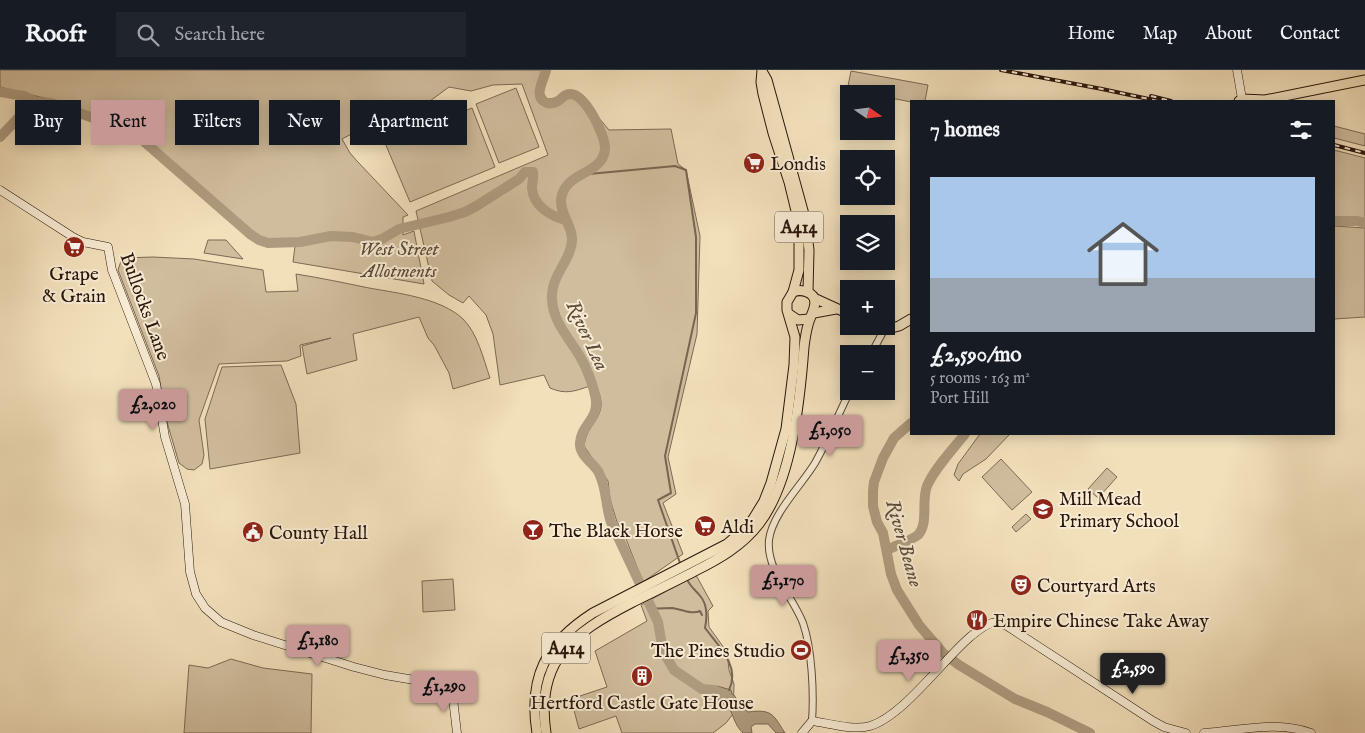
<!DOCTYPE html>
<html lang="en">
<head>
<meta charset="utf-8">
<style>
  body { margin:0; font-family:"IM FELL English",serif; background:#20242c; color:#f1f3f6; height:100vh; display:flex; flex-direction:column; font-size:19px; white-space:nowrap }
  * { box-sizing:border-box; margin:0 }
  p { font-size:16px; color:#9ea1a6 }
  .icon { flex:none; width:28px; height:28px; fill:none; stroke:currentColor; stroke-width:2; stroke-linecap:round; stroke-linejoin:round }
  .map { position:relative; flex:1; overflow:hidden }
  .sheet { position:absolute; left:910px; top:30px; width:425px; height:335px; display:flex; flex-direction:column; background:#171b24; border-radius:0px; box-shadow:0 2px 12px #0003 }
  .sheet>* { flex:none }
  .banner { position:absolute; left:15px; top:30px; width:475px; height:45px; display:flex; gap:10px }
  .needle { width:32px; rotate:104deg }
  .buttons { position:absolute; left:840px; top:15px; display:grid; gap:10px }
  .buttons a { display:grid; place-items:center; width:55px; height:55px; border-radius:0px; background:#171b24; box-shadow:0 2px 12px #0003; font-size:25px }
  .price { position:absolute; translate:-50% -42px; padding:0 11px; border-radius:5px; background:#c59692; color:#111; font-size:16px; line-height:32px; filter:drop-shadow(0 1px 2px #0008) }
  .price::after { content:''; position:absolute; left:50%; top:30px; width:15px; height:11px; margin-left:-8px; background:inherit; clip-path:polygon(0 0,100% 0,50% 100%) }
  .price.active { background:#222; color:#fff }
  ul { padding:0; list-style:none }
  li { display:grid; align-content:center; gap:10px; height:265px; padding:0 20px }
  li span { display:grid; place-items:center; height:155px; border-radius:0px; color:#555 }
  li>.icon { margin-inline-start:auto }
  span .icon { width:90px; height:90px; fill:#fffc; stroke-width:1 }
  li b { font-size:21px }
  h2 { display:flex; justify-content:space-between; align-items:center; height:60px; padding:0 20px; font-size:21px }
  .tag { padding:0 18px; border-radius:0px; background:#171b24; box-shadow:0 2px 12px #0003; font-size:18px; line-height:45px }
  .tag.active { background:#c59692; color:#111 }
  header { display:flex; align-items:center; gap:30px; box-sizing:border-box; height:70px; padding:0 25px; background:#171b24; border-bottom:1px solid #363941 }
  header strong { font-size:24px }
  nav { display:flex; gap:28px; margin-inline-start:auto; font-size:18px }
  .search { width:350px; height:45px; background:#20242c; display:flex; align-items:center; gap:12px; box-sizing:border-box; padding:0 18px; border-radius:0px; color:#9ea1a6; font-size:19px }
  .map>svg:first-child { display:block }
  .green { fill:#d0bd9d; stroke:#7d6954 }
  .water { fill:#ae9b7f; stroke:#796551 }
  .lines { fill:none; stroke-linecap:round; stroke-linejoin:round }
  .stream { stroke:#796551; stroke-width:2 }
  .river { stroke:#ae9b7f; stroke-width:10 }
  .tertiary-casing { stroke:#5c4837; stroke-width:8 }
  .secondary-casing { stroke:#2a150b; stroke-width:9 }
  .primary-casing { stroke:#2a150b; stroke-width:11 }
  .trunk-casing { stroke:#2a150b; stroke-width:11 }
  .tertiary { stroke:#f7ebd3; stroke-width:6 }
  .secondary { stroke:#f7ebd3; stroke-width:8 }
  .primary { stroke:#f2e0bb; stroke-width:9 }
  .trunk { stroke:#f2e0bb; stroke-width:9 }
  .rail-casing { stroke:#2a150b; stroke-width:4 }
  .rail { stroke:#f7ebd3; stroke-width:2; stroke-dasharray:5.5; stroke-linecap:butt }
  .labels { text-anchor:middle; stroke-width:4; stroke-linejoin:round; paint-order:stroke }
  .shield { fill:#f7ebd3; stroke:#685547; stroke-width:1 }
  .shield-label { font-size:18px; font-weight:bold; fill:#2a150b }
  .poi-label { font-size:19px; fill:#2a150b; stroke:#f7ebd3; text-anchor:start }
  .park-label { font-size:19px; font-style:italic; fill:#5c4737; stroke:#f7ebd3 }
  .street-label { font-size:19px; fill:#2a150b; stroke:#f7ebd3 }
  .water-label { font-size:20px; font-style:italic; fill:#5f4b39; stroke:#f7ebd3 }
</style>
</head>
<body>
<header>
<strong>Roofr</strong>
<div class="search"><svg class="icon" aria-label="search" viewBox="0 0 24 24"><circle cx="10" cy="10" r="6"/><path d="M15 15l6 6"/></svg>Search here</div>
<nav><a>Home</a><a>Map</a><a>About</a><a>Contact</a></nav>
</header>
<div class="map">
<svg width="1365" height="663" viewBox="0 0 1365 663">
  <rect width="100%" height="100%" fill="#f2e0bb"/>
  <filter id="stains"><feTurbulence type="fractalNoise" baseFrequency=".004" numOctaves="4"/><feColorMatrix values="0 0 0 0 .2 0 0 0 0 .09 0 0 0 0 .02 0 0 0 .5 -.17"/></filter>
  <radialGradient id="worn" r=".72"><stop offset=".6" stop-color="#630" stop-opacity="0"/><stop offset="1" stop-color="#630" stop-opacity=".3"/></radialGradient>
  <g class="green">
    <path d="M0 0H545L542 21 547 29C556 29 565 24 571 24 584 26 600 50 609 60L671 59 678 94 686 100 700 166 697 264 668 387 676 424 663 433 683 484 643 512 624 464 617 452 610 429 608 411 584 376C587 351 609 348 598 320L590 316C575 321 566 325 550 318L544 305 500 315 493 264 486 245 469 226 463 233 449 225 432 211 416 141 548 85 522 14 493 15 471 21 449 17 430 31 378 50 342 69 350 83 357 91 408 145 403 147V165L414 161 424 214 293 192 295 176H271L244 156 134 61 64 33 0 17Z"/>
    <polygon points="851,1 928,15 925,31 911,32 886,27 886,24 865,24 847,21"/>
    <polygon points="516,18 539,77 499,93 476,34"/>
    <polygon points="472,38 495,97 410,132 385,73"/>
    <polygon points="1334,56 1365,64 1365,76 1334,68"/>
    <polygon points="1334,80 1365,88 1365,150 1334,148"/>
    <polygon points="1334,156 1365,158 1365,247 1334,249"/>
    <polygon points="208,170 226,170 243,189 204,183"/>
    <path d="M153 187 194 189 263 200 266 222 298 221 296 204C321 208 345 213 369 218 397 223 441 228 463 249 478 264 483 288 490 308L453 319 449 303 434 275 428 268 419 247 353 264 357 290 307 304 302 276 331 268 300 275 301 286 287 291 219 294 199 350 204 385 202 394 194 400 187 399 179 393 167 352 159 306 118 200 122 188Z"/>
    <polygon points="281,295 296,334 300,383 210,399 205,349 222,297"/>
    <polygon points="980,364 1010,364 986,389 963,404 959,411 954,405 958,394"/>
    <polygon points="1001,389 1032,422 1012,440 982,407"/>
    <polygon points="1107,398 1117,407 1098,428 1088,419"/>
    <polygon points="1026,444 1031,449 1016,462 1012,457"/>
    <polygon points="696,505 713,536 708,541 709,557 727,582 729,600 734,614 733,644 726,653 713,663 622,663 616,646 579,659 571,629 607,617 595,581 647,551 641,535"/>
    <polygon points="453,509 455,540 423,542 422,511"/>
    <polygon points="231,589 263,598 312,604 311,663 184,663 189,595 208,598"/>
  </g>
  <path class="water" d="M717 616 731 620 732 624 734 625 740 635 748 642C772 639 773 644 785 663H776L768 654H755L751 657 752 663H743C728 648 738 637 712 627Z"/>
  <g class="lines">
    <g class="stream">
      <polyline points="578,105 675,96 686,100 696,167 696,243 665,386 671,423 658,430 680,493"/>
      <path d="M687 509C690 517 696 520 701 527 708 536 707 548 705 558 718 575 741 597 729 620"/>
      <path d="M652 538C659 539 664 538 672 538 681 539 691 545 700 541L702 545"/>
    </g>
    <g class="river">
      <path d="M546 0C544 10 532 28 547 33 550 34 555 33 558 31 563 28 564 24 570 24 585 23 605 65 605 78 604 106 564 100 561 130 560 144 572 155 572 169 572 190 550 206 552 229 553 256 575 273 585 296 589 305 593 315 595 325 601 349 581 354 580 373 579 385 592 392 598 401 607 417 605 435 611 452L658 552 663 581 674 600 702 619 714 620 725 626"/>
      <path d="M0 22 24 26 36 32 51 33 133 62 250 164 259 170 268 173 300 172 331 166 353 167 373 172 382 169 399 159 449 147 465 142 478 135 519 109 525 102H533C534 108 532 112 532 118 533 136 551 146 565 150"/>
      <polyline points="0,67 23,43 36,32"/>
      <polyline points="1334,151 1357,151 1365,153"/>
      <polyline points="911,353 894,368 883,388 874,412 873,421 873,436 877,452 883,463 891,504 897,520 919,555 943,583 959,595 1015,629 1047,642 1090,663"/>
      <path d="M887 480C894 476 912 470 918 465 929 453 921 431 927 416 934 399 953 379 965 364"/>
    </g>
    <g class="tertiary-casing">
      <g id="tertiary">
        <polyline points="871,284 884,260"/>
        <path d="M812 651C814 623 812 579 803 553 793 527 766 500 769 470 772 444 801 416 815 393 828 370 838 345 850 321"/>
      </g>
    </g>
    <g class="secondary-casing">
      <g id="secondary">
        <polyline points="1237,0 1242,29"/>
        <polyline points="0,120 73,167 83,172 108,177 112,200 156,314 165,367 185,434 190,502 196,524 205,538 221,552 253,565 354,597 385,605 426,612 452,620 457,663"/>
        <path d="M802 663 812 651C828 653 854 661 870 656 903 646 942 591 970 567 976 562 984 555 992 553 997 552 1002 553 1007 556L1153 651 1164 657 1186 663"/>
        <path d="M1204 663C1239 661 1277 650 1311 663"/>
      </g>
    </g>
    <g class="primary-casing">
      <g id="primary">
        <polyline points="1239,31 1242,29 1265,30 1365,10"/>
        <polyline points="814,228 849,244"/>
        <polyline points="814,243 836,239"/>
        <polyline points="878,256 884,260 899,256 911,249"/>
      </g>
    </g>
    <g class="trunk-casing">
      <g id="trunk">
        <polyline points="763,3 767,10 772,28 805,148 809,180 808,222"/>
        <polyline points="789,244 798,250 809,249"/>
        <path d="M537 663C528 607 546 573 593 543L727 474 746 458 753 449 764 431 771 413 786 359 794 295 795 267 787 240V232L793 222 799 200V165L797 145 789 112 773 63 763 24 761 12 762 0"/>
        <path d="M546 663C535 590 573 563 631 533 653 522 674 512 695 501 719 489 742 476 759 454 792 411 800 330 804 277 805 269 806 262 808 255 810 245 823 228 807 222 802 220 798 220 793 222"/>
      </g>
    </g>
    <use href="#tertiary" class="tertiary"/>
    <use href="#secondary" class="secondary"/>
    <use href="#primary" class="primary"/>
    <use href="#trunk" class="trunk"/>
    <g class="rail-casing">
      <g id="rail">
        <polyline points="1001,0 1102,19 1158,31"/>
        <polyline points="1151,26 1171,31"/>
        <polyline points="1334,75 1365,83"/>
      </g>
    </g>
    <use href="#rail" class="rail"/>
  </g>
  <defs>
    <g id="supermarket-disc" transform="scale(1.125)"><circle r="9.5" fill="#8f2418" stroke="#f7ebd3"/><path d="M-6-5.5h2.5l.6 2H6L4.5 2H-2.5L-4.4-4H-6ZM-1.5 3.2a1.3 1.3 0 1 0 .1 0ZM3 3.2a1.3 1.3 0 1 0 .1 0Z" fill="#fff"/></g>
    <g id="school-disc" transform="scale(1.125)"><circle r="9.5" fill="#8f2418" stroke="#f7ebd3"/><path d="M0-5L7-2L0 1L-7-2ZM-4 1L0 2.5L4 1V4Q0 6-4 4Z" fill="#fff"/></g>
    <g id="bar-disc" transform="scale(1.125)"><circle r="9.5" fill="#8f2418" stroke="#f7ebd3"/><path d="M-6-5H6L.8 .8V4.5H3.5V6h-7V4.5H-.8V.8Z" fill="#fff"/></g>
    <g id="civic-disc" transform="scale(1.125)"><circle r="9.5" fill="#8f2418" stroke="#f7ebd3"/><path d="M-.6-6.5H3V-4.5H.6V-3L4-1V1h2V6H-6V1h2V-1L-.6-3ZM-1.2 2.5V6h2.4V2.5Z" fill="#fff"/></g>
    <g id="theatre-disc" transform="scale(1.125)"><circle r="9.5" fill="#8f2418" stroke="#f7ebd3"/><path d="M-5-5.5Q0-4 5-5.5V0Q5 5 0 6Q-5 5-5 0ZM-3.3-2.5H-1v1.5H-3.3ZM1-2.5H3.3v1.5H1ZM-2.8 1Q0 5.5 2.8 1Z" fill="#fff"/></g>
    <g id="restaurant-disc" transform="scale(1.125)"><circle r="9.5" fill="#8f2418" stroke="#f7ebd3"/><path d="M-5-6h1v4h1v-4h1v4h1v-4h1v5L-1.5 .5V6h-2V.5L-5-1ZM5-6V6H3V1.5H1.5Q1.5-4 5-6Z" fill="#fff"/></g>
    <g id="stadium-disc" transform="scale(1.125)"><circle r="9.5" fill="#8f2418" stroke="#f7ebd3"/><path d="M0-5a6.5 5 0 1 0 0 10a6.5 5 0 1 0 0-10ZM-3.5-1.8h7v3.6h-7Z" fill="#fff"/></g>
    <g id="building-disc" transform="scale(1.125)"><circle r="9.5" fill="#8f2418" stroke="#f7ebd3"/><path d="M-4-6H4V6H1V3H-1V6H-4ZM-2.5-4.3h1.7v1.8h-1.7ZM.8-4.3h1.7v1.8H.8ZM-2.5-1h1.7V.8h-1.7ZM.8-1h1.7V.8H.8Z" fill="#fff"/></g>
  </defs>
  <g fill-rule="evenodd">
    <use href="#supermarket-disc" x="754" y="93"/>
    <use href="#supermarket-disc" x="74" y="177"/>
    <use href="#school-disc" x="1043" y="439"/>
    <use href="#supermarket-disc" x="705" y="456"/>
    <use href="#bar-disc" x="533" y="460"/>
    <use href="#civic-disc" x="253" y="462"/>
    <use href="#theatre-disc" x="1021" y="515"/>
    <use href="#restaurant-disc" x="977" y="550"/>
    <use href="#stadium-disc" x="801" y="580"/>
    <use href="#building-disc" x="642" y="606"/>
  </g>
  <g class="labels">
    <g class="shield">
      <rect x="775" y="141.5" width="48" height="31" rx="4"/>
      <rect x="542" y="562.5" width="48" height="31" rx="4"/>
    </g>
    <g class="shield-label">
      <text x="799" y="163">A414</text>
      <text x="566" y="584">A414</text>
    </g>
    <g class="poi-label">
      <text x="770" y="100">Londis</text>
      <text x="74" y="210" text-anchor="middle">Grape<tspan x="74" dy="22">&amp; Grain</tspan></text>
      <text x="1059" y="435">Mill Mead<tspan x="1059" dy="22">Primary School</tspan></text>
      <text x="721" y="463">Aldi</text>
      <text x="549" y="467">The Black Horse</text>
      <text x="269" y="469">County Hall</text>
      <text x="1037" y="522">Courtyard Arts</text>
      <text x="993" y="557">Empire Chinese Take Away</text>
      <text x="785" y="587" text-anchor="end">The Pines Studio</text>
      <text x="642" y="639" text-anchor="middle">Hertford Castle Gate House</text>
    </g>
    <g class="park-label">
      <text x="399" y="185">West Street<tspan x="399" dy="22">Allotments</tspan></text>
    </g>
    <g class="street-label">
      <text transform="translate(146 236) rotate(70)" y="7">Bullocks Lane</text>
    </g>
    <g class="water-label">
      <text transform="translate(588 265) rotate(65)" y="7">River Lea</text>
      <text transform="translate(905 473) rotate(74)" y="7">River Beane</text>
    </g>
  </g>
  <rect width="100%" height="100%" filter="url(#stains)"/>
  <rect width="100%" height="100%" fill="url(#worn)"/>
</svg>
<div class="buttons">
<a><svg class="needle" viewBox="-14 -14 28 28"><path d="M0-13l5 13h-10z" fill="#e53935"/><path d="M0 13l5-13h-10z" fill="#9ea1a6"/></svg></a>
<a><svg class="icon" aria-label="locate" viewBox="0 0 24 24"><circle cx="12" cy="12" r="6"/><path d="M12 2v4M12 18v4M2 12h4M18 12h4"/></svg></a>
<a><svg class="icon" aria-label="layers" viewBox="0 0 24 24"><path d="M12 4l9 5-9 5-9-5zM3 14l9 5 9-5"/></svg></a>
<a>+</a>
<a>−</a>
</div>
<b class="price" style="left:153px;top:361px">£2,020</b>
<b class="price" style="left:830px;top:387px">£1,050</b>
<b class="price" style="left:783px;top:537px">£1,170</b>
<b class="price" style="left:318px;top:597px">£1,180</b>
<b class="price" style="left:909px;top:612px">£1,350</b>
<b class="price active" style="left:1133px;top:625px">£2,590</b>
<b class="price" style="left:444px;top:643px">£1,290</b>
<div class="banner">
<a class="tag">Buy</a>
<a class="tag active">Rent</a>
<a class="tag">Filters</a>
<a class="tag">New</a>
<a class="tag">Apartment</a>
</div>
<section class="sheet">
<h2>7 homes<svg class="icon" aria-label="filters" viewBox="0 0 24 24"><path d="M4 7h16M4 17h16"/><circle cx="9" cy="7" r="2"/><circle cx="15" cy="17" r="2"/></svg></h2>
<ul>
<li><span style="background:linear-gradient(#a9c7e8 65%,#9aa5b1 0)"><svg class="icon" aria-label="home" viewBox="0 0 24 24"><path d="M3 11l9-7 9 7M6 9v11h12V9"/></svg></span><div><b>£2,590/mo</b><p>5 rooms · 163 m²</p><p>Port Hill</p></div></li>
</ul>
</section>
</div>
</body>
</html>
